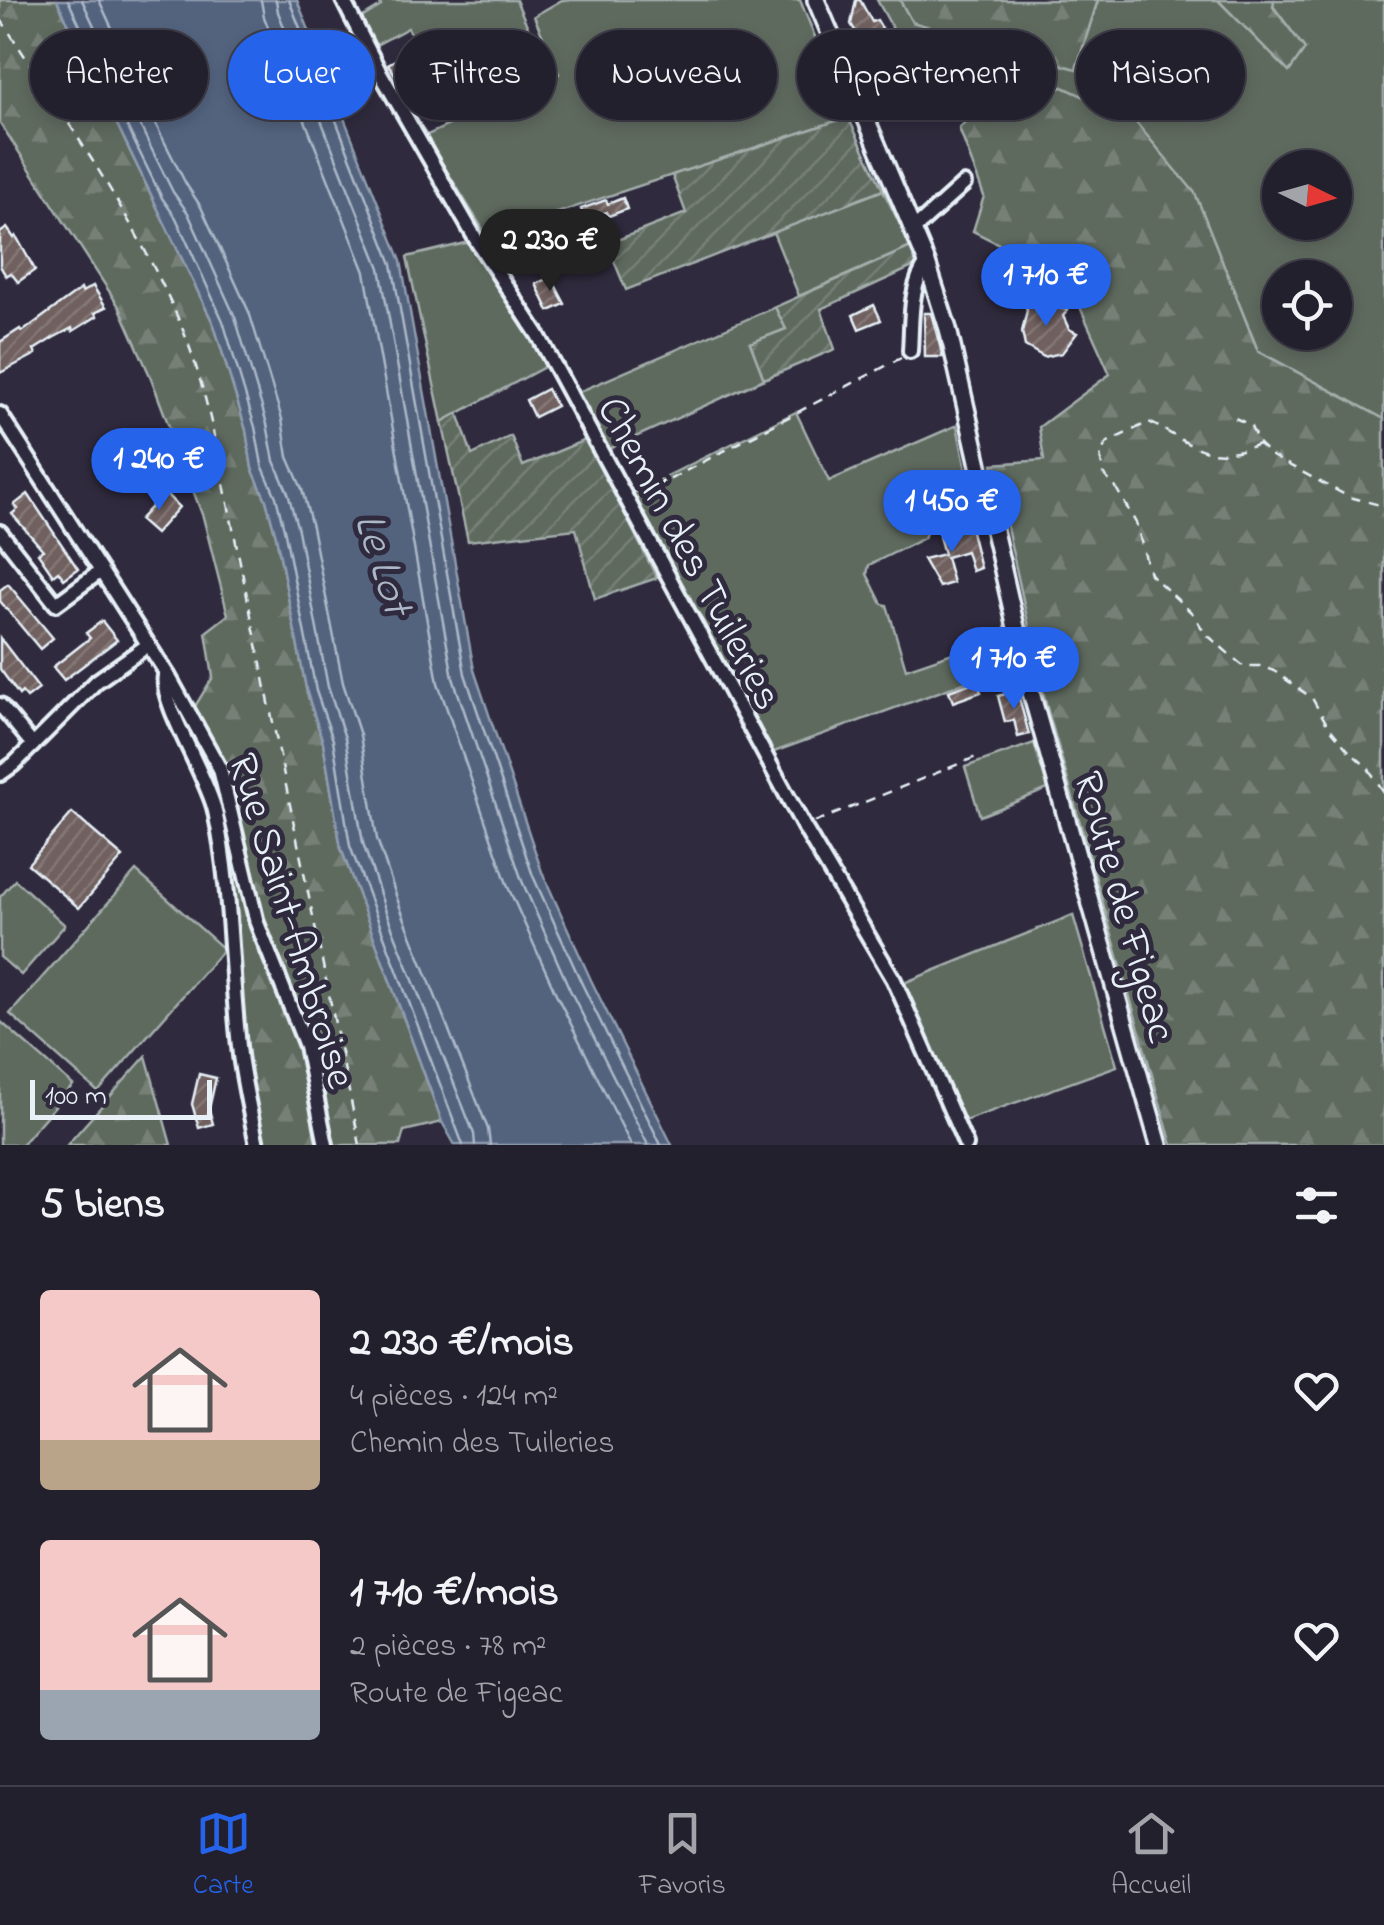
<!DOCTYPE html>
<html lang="fr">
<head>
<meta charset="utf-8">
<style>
  body { margin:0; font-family:"Indie Flower",sans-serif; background:#2b2836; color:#f1f3f6; height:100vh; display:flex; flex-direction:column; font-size:38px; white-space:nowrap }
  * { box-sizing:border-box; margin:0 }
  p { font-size:32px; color:#a3a3aa }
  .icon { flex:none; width:55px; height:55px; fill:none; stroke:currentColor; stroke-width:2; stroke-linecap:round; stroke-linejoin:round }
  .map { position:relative; height:1145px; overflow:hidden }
  .panel { display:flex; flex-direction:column; background:#23202e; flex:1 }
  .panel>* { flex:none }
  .top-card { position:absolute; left:30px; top:30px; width:1325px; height:90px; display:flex; gap:20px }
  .needle { width:65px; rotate:95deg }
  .controls { position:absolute; left:1262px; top:150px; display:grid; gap:20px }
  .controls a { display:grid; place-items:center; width:90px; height:90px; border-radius:50%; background:#23202e; box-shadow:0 5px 15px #0003,0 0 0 2px #403e4a; font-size:50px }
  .scale { position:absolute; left:30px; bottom:25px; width:182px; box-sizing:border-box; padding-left:10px; border:5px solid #e8f1f8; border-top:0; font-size:28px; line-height:35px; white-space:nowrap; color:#e8f1f8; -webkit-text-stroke:8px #2f2a3d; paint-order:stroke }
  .price { position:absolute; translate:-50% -85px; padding:0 22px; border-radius:35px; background:#2563eb; color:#fff; font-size:32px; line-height:65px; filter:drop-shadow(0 2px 5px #0008) }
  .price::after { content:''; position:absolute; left:50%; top:60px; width:30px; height:22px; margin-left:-15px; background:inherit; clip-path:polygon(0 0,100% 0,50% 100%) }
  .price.on { background:#222; color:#fff }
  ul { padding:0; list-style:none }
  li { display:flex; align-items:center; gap:30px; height:250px; padding:0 40px }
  li span { display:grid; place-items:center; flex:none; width:280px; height:200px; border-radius:10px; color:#555 }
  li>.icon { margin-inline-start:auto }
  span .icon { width:120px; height:120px; fill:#fffc; stroke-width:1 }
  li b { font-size:42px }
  h2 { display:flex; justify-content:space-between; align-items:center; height:120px; padding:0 40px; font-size:42px }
  .chip { padding:0 35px; border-radius:45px; background:#23202e; box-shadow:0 5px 15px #0003,0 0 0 2px #403e4a; font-size:35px; line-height:90px }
  .chip.on { background:#2563eb; color:#fff }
  .dock { display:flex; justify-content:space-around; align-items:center; height:140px; border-top:2px solid #403e4a; background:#23202e; font-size:28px; color:#a3a3aa }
  .dock a { display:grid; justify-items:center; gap:5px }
  .dock .on { color:#2563eb }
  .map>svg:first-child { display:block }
  .grass { fill:#5f6a5f; stroke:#a4aeac; stroke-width:2.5; fill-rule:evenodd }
  .forest { fill:url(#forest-firs); stroke:#a4aeac; stroke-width:2.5 }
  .garden { fill:url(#garden-furrows); stroke:#a4aeac; stroke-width:2.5 }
  .water { fill:#53637e; stroke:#8f9caf; stroke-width:2.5 }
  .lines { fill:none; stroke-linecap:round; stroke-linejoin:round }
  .shore { stroke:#acb8c7; stroke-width:2.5 }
  .building { fill:url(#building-hatch); stroke:#e8f1f8; stroke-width:2.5 }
  .minor-casing { stroke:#e8f1f8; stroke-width:20 }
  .major-casing { stroke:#e8f1f8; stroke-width:22 }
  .path { stroke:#e8f1f8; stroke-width:2.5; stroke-dasharray:10 8; stroke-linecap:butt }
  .minor { stroke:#2f2a3d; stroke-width:12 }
  .major { stroke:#2f2a3d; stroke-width:15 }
  .labels { text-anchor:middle; stroke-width:10; stroke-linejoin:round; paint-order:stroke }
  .street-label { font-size:42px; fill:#e8f1f8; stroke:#2f2a3d }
  .water-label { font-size:45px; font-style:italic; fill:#acb8c7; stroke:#2f2a3d }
</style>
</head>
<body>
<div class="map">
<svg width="1384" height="1145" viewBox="0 0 1384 1145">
  <defs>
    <pattern id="forest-firs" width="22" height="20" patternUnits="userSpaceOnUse" patternTransform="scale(2.5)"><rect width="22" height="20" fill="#5f6a5f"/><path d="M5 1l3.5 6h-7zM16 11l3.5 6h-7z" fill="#768077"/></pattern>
    <pattern id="garden-furrows" width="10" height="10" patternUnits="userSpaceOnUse" patternTransform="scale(2.5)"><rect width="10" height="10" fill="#5f6a5f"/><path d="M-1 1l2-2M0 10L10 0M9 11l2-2" fill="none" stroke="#768077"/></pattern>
    <pattern id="building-hatch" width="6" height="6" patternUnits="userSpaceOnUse" patternTransform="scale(2.5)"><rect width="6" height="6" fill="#70605e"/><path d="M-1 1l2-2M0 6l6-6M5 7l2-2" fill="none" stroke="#847776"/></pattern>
  </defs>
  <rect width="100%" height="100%" fill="#2f2a3d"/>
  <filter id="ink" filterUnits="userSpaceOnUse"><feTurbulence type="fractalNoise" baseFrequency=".01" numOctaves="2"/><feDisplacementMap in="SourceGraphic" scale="20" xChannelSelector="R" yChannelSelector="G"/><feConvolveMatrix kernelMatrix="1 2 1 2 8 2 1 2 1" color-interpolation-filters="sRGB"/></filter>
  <g filter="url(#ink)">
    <g class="grass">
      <polygon points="379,0 516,0 529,30 433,75 408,28 374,46 358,20 381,6"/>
      <polygon points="562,0 800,0 848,117 487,236 425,136 559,74 534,16"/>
      <path d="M877 0H900L912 22 1076 68 1098 0H1218L1289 71 1305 49 1273 6 1274 0H1384V419L1258 351 1195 194 1063 87 1018 102 909 58ZM1280 168H1335V222H1280ZM1280 278H1335V332H1280Z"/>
      <polygon points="883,190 911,247 799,296 773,232"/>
      <polygon points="470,242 548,365 442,422 407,257"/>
      <polygon points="775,307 786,329 751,343 764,379 607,450 576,393"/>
      <polygon points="796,412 829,481 957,425 977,525 928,528 924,538 869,565 867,574 882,604 887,605 906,669 1005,635 1013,665 774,752 631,494"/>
      <polygon points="1034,743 1048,789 980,816 965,767"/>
      <polygon points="136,871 224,949 98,1092 10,1014"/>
      <polygon points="15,880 65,925 21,975 0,957 0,897"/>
      <polygon points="1073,915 1117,1066 962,1122 901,984"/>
      <polygon points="0,1021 73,1085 21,1145 0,1145"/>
    </g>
    <g class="forest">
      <polygon points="0,0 57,0 214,325 246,430 252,468 266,500 276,536 307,693 323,742 341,848 442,1122 404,1131 400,1145 262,1145 245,1060 234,879 218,808 184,724 213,677 206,632 228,615 203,517 151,378 120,308 0,123"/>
      <polygon points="900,0 1098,0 1076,69 912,22"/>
      <polygon points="1218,0 1274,0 1273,7 1305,49 1289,72"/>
      <polygon points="1063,87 1133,119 1195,193 1258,351 1384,419 1384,1145 1172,1145 1046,704 993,464 1044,460 1039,427 1110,374 1067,278 973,231 984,196 959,128 970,118"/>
      <polygon points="146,1056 171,1145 67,1145"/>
    </g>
    <g class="garden">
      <polygon points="848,117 883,190 626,290 607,244 686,213 672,175"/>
      <polygon points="911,247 917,265 821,309 835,349 764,379 750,343 786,329 775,307"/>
      <polygon points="458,413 472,455 511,436 523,466 587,439 657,578 595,599 576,529 468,541 442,422"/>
    </g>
    <polygon class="water" points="57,0 297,0 401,261 474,670 542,872 591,980 672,1145 455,1145 442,1122 341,848 323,742 307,693 276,536 266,500 252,468 246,430 214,325"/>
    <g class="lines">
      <g class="shore">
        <polyline points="68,0 136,145 162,198 176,218 223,321 255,427 262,465 276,497 285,533 316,691 333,740 350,846 463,1145"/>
        <polyline points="82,0 147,140 173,192 188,213 235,317 267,424 274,461 288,493 298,530 328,687 345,738 363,843 386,912 474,1134 475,1145"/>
        <polyline points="99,0 160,133 186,184 201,207 249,312 282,419 288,457 302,489 312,527 343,683 360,735 377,839 400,907 488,1129 490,1145"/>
        <polyline points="261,0 264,17 365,272 438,683 508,887 557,996 631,1145"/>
        <polyline points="276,0 278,12 380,268 453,678 522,881 570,990 648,1145"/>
        <polyline points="289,0 392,264 465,674 533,876 582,984 661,1145"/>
      </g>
    </g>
    <g class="building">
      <polygon points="856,0 860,0 872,22 877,20 883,30 862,42 851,24"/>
      <polygon points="399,58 413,83 404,88 388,64"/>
      <polygon points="460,72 469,95 455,102 447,78"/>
      <polygon points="888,76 896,88 883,94 888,103 876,108 865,84"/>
      <polygon points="933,87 954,96 975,110 974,114 928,99"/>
      <polygon points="623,198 627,209 609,216 607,212 585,220 581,209 606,200 608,204"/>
      <polygon points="561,222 573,254 557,260 545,229"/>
      <polygon points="7,228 14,238 16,236 35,270 18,282 11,273 6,276 0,266 0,233"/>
      <polygon points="551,277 565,304 549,311 536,284"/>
      <polygon points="93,286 106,307 95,313 97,316 73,331 72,328 53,338 34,350 36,354 0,373 0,342 20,329 22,332 81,289 82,292"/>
      <polygon points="1022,297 1033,304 1047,298 1058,308 1068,310 1063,316 1069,329 1077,333 1062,353 1044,357 1025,346 1022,332 1027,310"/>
      <polygon points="874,305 881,320 859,329 853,315"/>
      <polygon points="924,313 931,313 943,357 925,357"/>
      <polygon points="547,389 556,406 534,417 526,400"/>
      <polygon points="161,489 179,507 155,534 139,520 158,499"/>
      <polygon points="28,494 78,569 64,579 58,571 53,575 38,553 43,550 12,514 18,509 14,505"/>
      <polygon points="970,527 980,568 972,571 966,551 946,557 953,583 939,587 923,559 944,554 939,536"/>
      <polygon points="8,584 53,638 40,649 0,601 0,590"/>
      <polygon points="102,621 117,640 64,680 53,667 90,638 86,633"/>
      <polygon points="0,638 39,689 27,698 22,692 19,695 0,669"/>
      <polygon points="977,681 981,692 953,702 949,691"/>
      <polygon points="1017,691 1029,734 1018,737 1014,720 1005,722 998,696"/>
      <polygon points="72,813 123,857 79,908 28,864"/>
      <polygon points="199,1074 216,1078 209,1109 213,1124 199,1128 192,1104"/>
    </g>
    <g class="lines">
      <g class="minor-casing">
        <g id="minor">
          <polyline points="343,0 378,69 478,243 538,335 804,827 894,980 966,1145"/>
          <polyline points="913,230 964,184"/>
          <path d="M910 351C912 324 909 285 927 263"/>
          <polyline points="0,414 169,677 220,769 257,923 306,1046 326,1145"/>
          <polyline points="0,532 56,604 101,571"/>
          <path d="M165 676C159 701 208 778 215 811 232 892 230 973 240 1055 244 1085 251 1115 257 1145"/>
          <polyline points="0,705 33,745"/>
          <polyline points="0,774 14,764 97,681 148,645"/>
        </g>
      </g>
      <g class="major-casing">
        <polyline id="major" points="816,0 927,263 948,329 1030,689 1159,1145"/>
      </g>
      <g class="path">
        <path d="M0 18C65 119 136 218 183 330 204 382 215 439 226 494L360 1145"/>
        <polyline points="1235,418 1250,425 1259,444 1272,456 1349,497 1384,506"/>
        <path d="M1259 444C1206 465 1193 444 1149 422L1108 442 1100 453 1103 474 1116 488 1136 523 1150 574 1193 614 1205 633 1243 666H1260L1274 671 1312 698 1328 726 1348 750 1368 768 1384 792"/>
        <polyline points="638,496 901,358"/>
        <polyline points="815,822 976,757"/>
      </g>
      <use href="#minor" class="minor"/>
      <use href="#major" class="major"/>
    </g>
  </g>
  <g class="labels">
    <g class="street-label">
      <text transform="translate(692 552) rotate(62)" y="15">Chemin des Tuileries</text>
      <text transform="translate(1127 906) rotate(74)" y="15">Route de Figeac</text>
      <text transform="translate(294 920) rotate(73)" y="15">Rue Saint-Ambroise</text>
    </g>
    <g class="water-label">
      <text transform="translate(386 563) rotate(72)" y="16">Le Lot</text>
    </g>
  </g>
</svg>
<div class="controls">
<a><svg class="needle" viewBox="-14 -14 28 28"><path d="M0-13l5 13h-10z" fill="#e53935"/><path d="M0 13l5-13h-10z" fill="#a3a3aa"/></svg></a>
<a><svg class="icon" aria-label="locate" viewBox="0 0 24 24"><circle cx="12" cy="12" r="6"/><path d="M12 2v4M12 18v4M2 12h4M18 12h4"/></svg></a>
</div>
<div class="scale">100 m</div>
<b class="price on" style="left:550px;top:294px">2 230 €</b>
<b class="price" style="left:1046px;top:329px">1 710 €</b>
<b class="price" style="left:159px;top:513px">1 240 €</b>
<b class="price" style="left:952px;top:555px">1 450 €</b>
<b class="price" style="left:1014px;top:712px">1 710 €</b>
<div class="top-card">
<a class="chip">Acheter</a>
<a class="chip on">Louer</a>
<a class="chip">Filtres</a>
<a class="chip">Nouveau</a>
<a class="chip">Appartement</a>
<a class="chip">Maison</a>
</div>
</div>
<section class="panel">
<h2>5 biens<svg class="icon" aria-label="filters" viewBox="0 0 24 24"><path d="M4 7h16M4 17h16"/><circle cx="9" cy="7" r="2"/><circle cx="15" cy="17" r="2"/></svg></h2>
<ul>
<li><span style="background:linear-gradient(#f6c9c9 75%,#b9a48a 0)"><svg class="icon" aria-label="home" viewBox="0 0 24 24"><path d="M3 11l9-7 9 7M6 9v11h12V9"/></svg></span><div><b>2 230 €/mois</b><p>4 pièces · 124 m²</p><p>Chemin des Tuileries</p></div><svg class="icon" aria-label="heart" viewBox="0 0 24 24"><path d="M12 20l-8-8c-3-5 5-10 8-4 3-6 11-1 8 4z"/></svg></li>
<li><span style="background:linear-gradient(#f6c9c9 75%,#9aa5b1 0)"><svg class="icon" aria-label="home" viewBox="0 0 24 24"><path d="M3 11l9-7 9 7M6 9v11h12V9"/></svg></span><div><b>1 710 €/mois</b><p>2 pièces · 78 m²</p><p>Route de Figeac</p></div><svg class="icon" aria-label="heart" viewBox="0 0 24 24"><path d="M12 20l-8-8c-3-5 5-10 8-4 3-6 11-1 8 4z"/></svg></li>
</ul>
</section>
<nav class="dock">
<a class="on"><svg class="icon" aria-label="map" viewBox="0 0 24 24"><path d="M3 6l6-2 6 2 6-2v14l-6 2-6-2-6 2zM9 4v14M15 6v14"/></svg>Carte</a>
<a><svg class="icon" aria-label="saved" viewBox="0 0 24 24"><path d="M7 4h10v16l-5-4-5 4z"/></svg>Favoris</a>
<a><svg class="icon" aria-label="home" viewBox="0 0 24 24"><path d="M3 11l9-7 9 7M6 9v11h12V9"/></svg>Accueil</a>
</nav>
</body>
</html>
